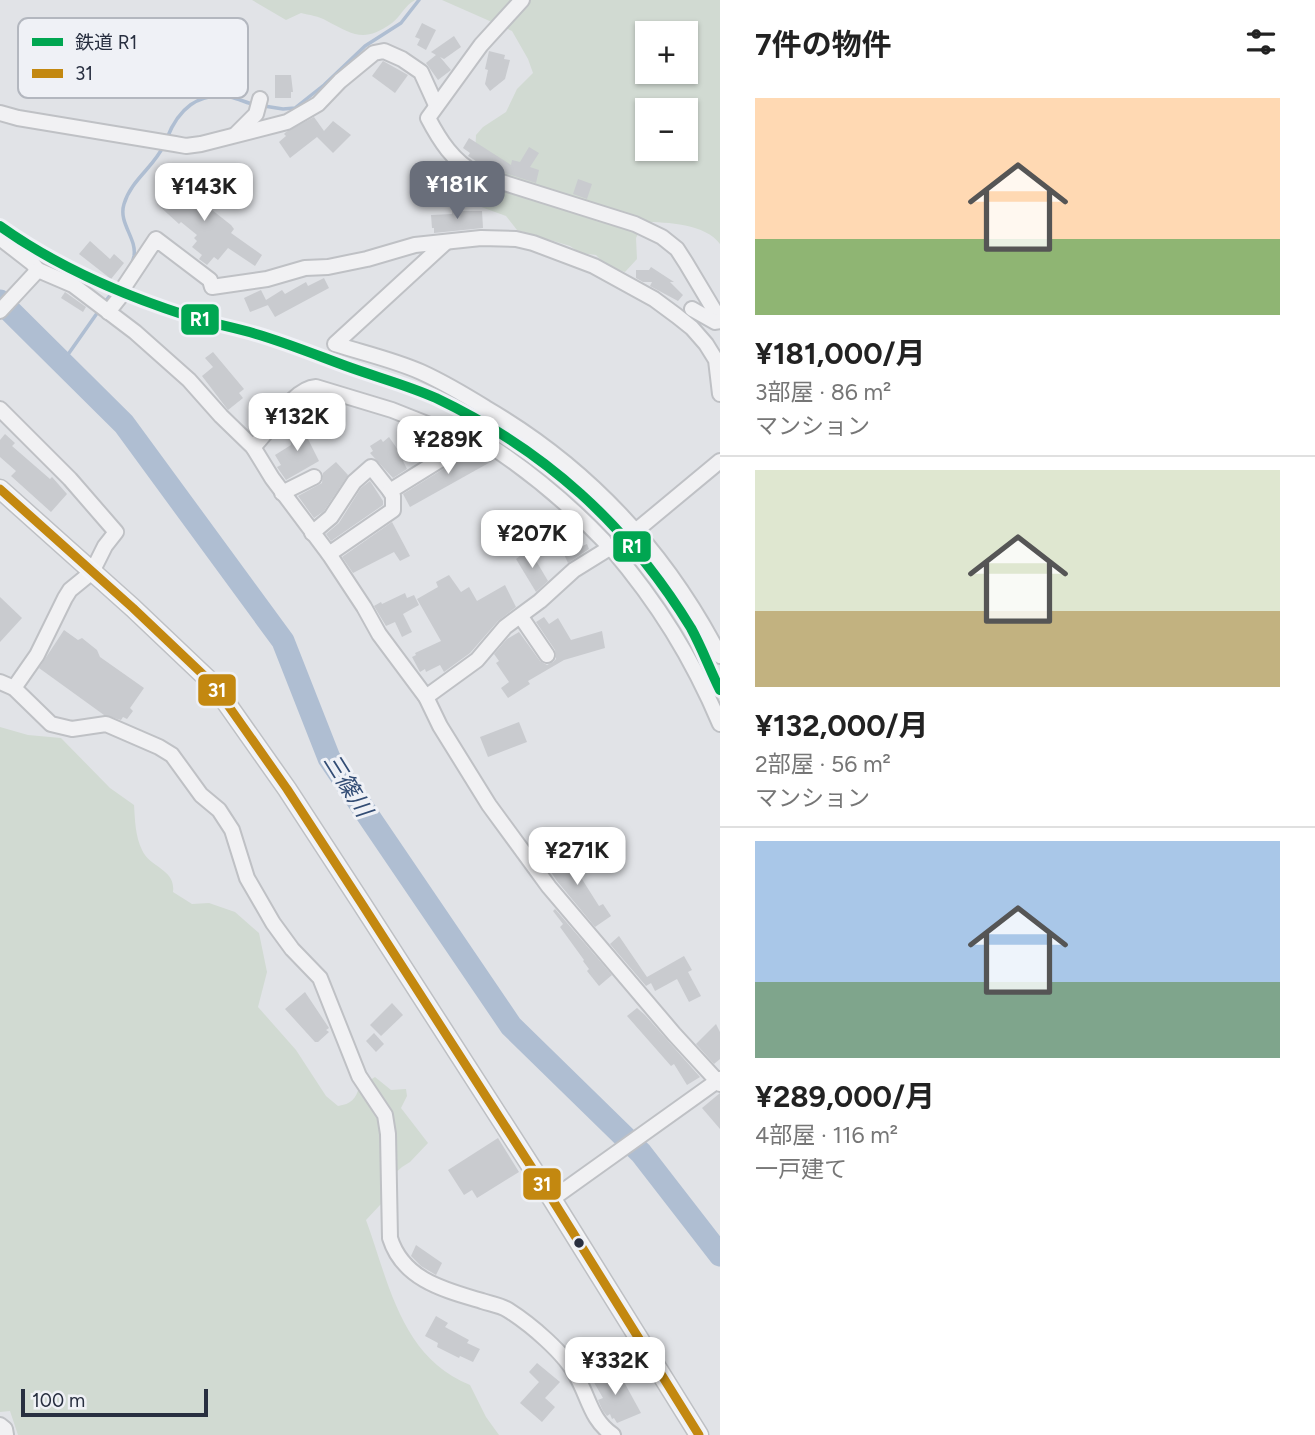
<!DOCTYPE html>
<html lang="ja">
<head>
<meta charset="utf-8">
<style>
  body { margin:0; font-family:Figtree,"Noto Sans JP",sans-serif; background:#f2f2f2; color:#222; height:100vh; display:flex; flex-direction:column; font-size:26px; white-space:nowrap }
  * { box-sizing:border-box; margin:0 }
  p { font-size:23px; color:#767676 }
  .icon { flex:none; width:38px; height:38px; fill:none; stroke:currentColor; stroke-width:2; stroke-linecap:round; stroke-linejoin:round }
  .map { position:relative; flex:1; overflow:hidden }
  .panel { display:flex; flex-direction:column; background:#fff; width:595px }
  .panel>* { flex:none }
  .fabs { position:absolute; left:635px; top:21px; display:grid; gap:14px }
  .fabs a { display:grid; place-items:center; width:63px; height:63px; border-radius:0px; background:#fff; box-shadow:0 2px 5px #0004; font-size:35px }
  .scale { position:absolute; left:21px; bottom:18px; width:187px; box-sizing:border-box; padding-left:7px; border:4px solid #282f40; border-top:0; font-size:19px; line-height:24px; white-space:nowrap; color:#282f40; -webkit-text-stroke:5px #eff1f6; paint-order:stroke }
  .price { position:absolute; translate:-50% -60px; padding:0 16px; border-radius:14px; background:#fff; color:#222; font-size:23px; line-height:46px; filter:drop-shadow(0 2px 4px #0008) }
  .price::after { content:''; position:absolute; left:50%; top:42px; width:21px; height:16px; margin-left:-10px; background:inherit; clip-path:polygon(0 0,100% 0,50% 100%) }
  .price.selected { background:#696e7a; color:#fff }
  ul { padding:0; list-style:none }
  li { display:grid; align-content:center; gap:14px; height:371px; padding:0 35px }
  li+li { border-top:2px solid #e0e0e0 }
  li span { display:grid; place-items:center; height:217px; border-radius:0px; color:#555 }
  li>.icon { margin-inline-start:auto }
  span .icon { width:126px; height:126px; fill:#fffc; stroke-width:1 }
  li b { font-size:30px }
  h2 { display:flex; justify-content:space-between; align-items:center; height:84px; padding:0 35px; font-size:30px }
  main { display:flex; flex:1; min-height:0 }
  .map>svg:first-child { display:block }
  .green { fill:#d1dad2; fill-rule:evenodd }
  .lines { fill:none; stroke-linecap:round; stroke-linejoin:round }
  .stream { stroke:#afbed2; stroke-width:3.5 }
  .river { stroke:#afbed2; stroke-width:23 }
  .building { fill:#c9cbcf }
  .minor-casing { stroke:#bfc1c5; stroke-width:18 }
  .major-casing { stroke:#bec0c4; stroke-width:21 }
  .minor { stroke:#f1f1f3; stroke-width:14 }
  .major { stroke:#f5f5f6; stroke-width:18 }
  .bus-1-casing { stroke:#eff1f6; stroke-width:14 }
  .bus-1 { stroke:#c38810; stroke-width:9 }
  .rail-1-casing { stroke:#eff1f6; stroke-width:16 }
  .rail-1 { stroke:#00a651; stroke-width:10 }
  .bus-dot { fill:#282f40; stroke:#eff1f6; stroke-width:2.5 }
  .labels { text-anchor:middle; stroke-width:6; stroke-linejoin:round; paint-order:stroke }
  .water-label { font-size:23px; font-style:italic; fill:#324c74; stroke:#eff1f6 }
  .key { fill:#eff1f6; stroke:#b3b7bf; stroke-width:2 }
  .key-label { font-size:19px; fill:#282f40 }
  .line-badge { stroke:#eff1f6; stroke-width:2.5 }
  .badge-label { font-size:19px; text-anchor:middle; font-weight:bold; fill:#fff }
</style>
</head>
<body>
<main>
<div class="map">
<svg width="720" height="1435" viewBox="0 0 720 1435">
  <rect width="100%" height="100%" fill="#e1e3e7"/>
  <g class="green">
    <path d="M252 0H415C405 5 401 16 392 23 364 43 354 35 327 21 319 16 309 15 301 13L286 20Z"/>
    <path d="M442 0H720V244C706 224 667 222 644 222L636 238 637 259 625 272 607 266 596 255 580 253 570 246 517 230 506 216 473 204 453 205 463 185 474 176 476 135 483 127 506 112 517 89 533 73 528 59 512 31ZM648 33H686V72H648ZM648 110H686V149H648Z"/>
    <path d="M0 727 28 735 61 738 110 788 134 805C135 819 135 836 142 850 150 868 176 869 173 892L192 904 209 903 235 912 259 933 267 972 258 1007 296 1050 326 1096 338 1106C351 1104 356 1099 359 1087L375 1077 391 1090 406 1089 407 1096 401 1108 428 1143 410 1162 402 1167 385 1182 381 1204 366 1220C389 1283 401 1357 470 1385L486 1417 499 1435H18L10 1411 0 1412Z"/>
  </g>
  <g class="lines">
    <g class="stream">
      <polyline points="264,106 283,109 295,108 324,85 365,46 401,23 419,0"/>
      <path d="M167 138C178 110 198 91 230 97 239 99 247 103 256 105"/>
      <path d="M105 302C114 290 131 271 134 256 137 238 118 223 124 204 131 180 154 167 164 145"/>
      <polyline points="62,363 100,309"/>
    </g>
    <polyline class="river" points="0,301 124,424 283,641 329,758 511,1026 641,1153 720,1255"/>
  </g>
  <g class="building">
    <polygon points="422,23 436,30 426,50 417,45 420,39 415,37"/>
    <polygon points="454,36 461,47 444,59 440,57 451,70 438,80 426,63 436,55 431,52"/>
    <polygon points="489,51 505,55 504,59 510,60 505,79 490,91 485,84 488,70 485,69"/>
    <polygon points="383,61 408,75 395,93 372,76"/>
    <polygon points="275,75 291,75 293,92 291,92 291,98 275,98"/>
    <polygon points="314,117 324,131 333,121 351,135 333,153 317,137 290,158 279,142 286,136 284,134 286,132"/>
    <polygon points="469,138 511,165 512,160 520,162 529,147 539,153 530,167 539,170 536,183 486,167 468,156 470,153 463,148"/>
    <polygon points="178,176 212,199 207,206 231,225 234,229 231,233 262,255 255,266 228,248 218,260 214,257 207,265 199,259 202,255 192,247 197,241 194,238 197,235 181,222 179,224 157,204"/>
    <polygon points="578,179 592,184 587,199 573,194"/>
    <polygon points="452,211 482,211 483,228 434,233 434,228 432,228 431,215 452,214"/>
    <polygon points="90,241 110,259 114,254 124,263 111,279 79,254"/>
    <polygon points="651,267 674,282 670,282 683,295 678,301 650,286 652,282 643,282 636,278 636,270 649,270"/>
    <polygon points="324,278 329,288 275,317 266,302 268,305 250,312 244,298 261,290 266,300 282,290 285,294 306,282 308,286"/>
    <polygon points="65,292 86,307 83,312 61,298"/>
    <polygon points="213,352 244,389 239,393 243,398 228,410 202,376 213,367 205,358"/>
    <polygon points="290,424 306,424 306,435 319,461 286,480 277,467 281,465 275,455 291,445"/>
    <polygon points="5,434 15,443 12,446 50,479 52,477 67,494 51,512 11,476 16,471 0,457 0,440"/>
    <polygon points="389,437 405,460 403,461 407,469 393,478 370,453 373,451 370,446 381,439 383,442"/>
    <polygon points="477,448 494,460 410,507 403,494"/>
    <polygon points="336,462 348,475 324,511 314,518 298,496 322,483 323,473"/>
    <polygon points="370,481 383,501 383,505 331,541 326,534 339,523 361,488"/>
    <polygon points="392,522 410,556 400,561 394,552 353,573 342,557"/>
    <polygon points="555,526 567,541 576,537 580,547 587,544 589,549 568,563 560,546 553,552 544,541 552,534 554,537 556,536 552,527"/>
    <polygon points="529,549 548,581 536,592 516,559"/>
    <polygon points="449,575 461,592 469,587 477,601 505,585 516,607 498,621 470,653 444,672 440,665 426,672 425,669 420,672 412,657 416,655 415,653 441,641 417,599 438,587 436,582"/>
    <polygon points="405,593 407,598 414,595 419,605 403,614 412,632 402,637 395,622 386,626 374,606 381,602 382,604"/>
    <polygon points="0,597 22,618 0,642"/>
    <polygon points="544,617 549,624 558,618 571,640 602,631 605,648 564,660 528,681 530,684 508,698 501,688 509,682 496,663 499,661 494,654 507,639 519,632 540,661 547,665 553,662 556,659 555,650 536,622"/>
    <polygon points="64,630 78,640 82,638 97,650 100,657 144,688 130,708 133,711 127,719 123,717 121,720 104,715 39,668"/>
    <polygon points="519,722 527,742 488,757 480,737"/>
    <polygon points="569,849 584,873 580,876 599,906 603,904 611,916 595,927 557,881 547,866"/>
    <polygon points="555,909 612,975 599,986 587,971 589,969 583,961 584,960 560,927 563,924 553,911"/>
    <polygon points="619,936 647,977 684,956 692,970 688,972 701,996 689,1002 677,979 655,991 651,983 646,986 610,944"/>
    <polygon points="305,992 329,1028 326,1030 329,1032 318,1042 315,1042 285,1009"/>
    <polygon points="392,1003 403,1015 381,1036 370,1025"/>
    <polygon points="637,1008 645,1015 700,1077 687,1085 674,1064 671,1066 627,1016"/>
    <polygon points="716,1024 720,1032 720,1059 714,1064 696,1044"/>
    <polygon points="374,1033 384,1044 376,1052 366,1041"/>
    <polygon points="720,1093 720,1129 702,1108"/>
    <polygon points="498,1138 519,1172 477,1198 472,1190 464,1195 448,1170"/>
    <polygon points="416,1245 442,1263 436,1275 421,1266 411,1256"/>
    <polygon points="436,1316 448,1323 445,1327 469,1340 467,1343 480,1349 473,1362 460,1356 459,1358 437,1347 438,1343 425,1336"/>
    <polygon points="537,1363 560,1382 545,1398 555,1407 542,1422 520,1403 539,1382 529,1372"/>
    <polygon points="612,1368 621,1383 624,1382 641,1413 617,1423 614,1418 612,1419 610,1414 607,1416 603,1411 598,1400 603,1398 592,1379"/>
  </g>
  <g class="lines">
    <g class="minor-casing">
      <g id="minor">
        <path d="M522 0 481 45 428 118C440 141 453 161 476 174L635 224 662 237 677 249 686 263 720 320"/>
        <polyline points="0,113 18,118 175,144 186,146 201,144 287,122 318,104 340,81 374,53 384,51 402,59 421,72 436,105"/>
        <polyline points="236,134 256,114 260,99"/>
        <polyline points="0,238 32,263 38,270 73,285 135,332 189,380 221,416 253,447 272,478 329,554 364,607 379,634 426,697 440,726 489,805 549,887 674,1034 720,1084"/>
        <path d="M445 243 335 344C363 353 394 360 421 372 443 382 465 395 486 408 589 468 665 550 720 656"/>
        <polyline points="692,309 715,322 720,321"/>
        <polyline points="0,311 38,270"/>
        <polyline points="108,312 120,297 124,287 156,239 210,280 212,287 267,279 305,268 328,267 367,259 415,245 481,238 516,239 533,243 594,266 654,299 677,316 692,328 706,344 716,360 720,394"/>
        <polyline points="0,409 70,479 116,532 105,546 92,572 70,590 65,598 37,655 14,688"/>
        <path d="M253 447C272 430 291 389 316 387L392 410 470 441"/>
        <polyline points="282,493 314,477"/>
        <polyline points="312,533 331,517 354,482 371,467 390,491"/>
        <path d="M611 548C658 603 692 658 720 724"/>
        <path d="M329 554 393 510V496L390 491 477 437C524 467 565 500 604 541"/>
        <polyline points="521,617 547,655"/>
        <path d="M0 682 14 688 51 724 72 729 106 724 159 747 172 755 201 795 219 810 232 830 247 878 273 923 292 949 320 978 359 1076 385 1115 388 1134 390 1238C403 1280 445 1290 482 1301 491 1304 500 1305 508 1310 530 1324 565 1353 577 1377 589 1398 591 1420 613 1435"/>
        <polyline points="426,697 477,660 505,627 540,601 574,570 632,534 720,461"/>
        <polyline points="552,1199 720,1079"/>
        <polyline points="0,1425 5,1429 6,1435"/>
      </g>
    </g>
    <g class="major-casing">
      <polyline id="major" points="0,489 133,608 213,684 287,789 362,904 552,1199 699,1435"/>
    </g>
    <use href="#minor" class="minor"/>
    <use href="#major" class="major"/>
    <g class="bus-1-casing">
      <polyline id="bus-1" points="0,489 133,608 213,684 287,789 362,904 552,1199 699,1435"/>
    </g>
    <use href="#bus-1" class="bus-1"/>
    <g class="rail-1-casing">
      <path id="rail-1" d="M0 226C56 266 120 294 185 315 208 323 233 327 256 334 287 343 316 355 346 366 376 377 407 385 436 398 545 450 628 525 691 628 702 648 710 670 720 690"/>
    </g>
    <use href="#rail-1" class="rail-1"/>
  </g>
  <circle class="bus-dot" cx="579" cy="1243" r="6"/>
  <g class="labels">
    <g class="water-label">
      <text transform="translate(348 785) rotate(58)" y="8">三篠川</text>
    </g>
  </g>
  <rect x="18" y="18" width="230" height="80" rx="10" class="key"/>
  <rect x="32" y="38" width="31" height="8" fill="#00a651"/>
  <rect x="32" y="69" width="31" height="9" fill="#c38810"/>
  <g class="key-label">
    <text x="75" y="49">鉄道 R1</text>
    <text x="75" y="80">31</text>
  </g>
  <g class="line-badge">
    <rect x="180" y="303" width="40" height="33" rx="7" fill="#00a651"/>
    <rect x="612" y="530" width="40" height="33" rx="7" fill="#00a651"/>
    <rect x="197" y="673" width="40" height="34" rx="7" fill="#c38810"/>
    <rect x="522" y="1167" width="40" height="34" rx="7" fill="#c38810"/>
  </g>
  <g class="badge-label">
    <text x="200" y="326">R1</text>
    <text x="632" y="553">R1</text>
    <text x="217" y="697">31</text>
    <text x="542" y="1191">31</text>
  </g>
</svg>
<div class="fabs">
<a>+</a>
<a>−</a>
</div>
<div class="scale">100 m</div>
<b class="price selected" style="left:457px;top:221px">¥181K</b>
<b class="price" style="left:204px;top:223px">¥143K</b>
<b class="price" style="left:297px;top:453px">¥132K</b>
<b class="price" style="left:448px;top:476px">¥289K</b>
<b class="price" style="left:532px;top:570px">¥207K</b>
<b class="price" style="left:577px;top:887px">¥271K</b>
<b class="price" style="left:615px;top:1397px">¥332K</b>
</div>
<section class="panel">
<h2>7件の物件<svg class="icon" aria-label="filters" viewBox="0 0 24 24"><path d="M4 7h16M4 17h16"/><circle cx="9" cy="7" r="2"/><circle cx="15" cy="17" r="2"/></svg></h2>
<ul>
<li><span style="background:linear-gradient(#ffd9b3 65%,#8fb573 0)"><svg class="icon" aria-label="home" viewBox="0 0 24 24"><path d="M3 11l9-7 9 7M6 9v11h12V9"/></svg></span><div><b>¥181,000/月</b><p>3部屋 · 86 m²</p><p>マンション</p></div></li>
<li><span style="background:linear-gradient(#dfe7d0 65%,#c2b280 0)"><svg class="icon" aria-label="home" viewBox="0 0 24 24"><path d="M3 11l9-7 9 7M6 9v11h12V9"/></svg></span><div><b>¥132,000/月</b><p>2部屋 · 56 m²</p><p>マンション</p></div></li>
<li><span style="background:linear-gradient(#a9c7e8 65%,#7fa58c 0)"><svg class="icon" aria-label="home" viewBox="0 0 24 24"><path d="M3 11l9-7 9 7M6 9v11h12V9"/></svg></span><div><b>¥289,000/月</b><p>4部屋 · 116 m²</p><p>一戸建て</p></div></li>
</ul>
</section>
</main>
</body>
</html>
